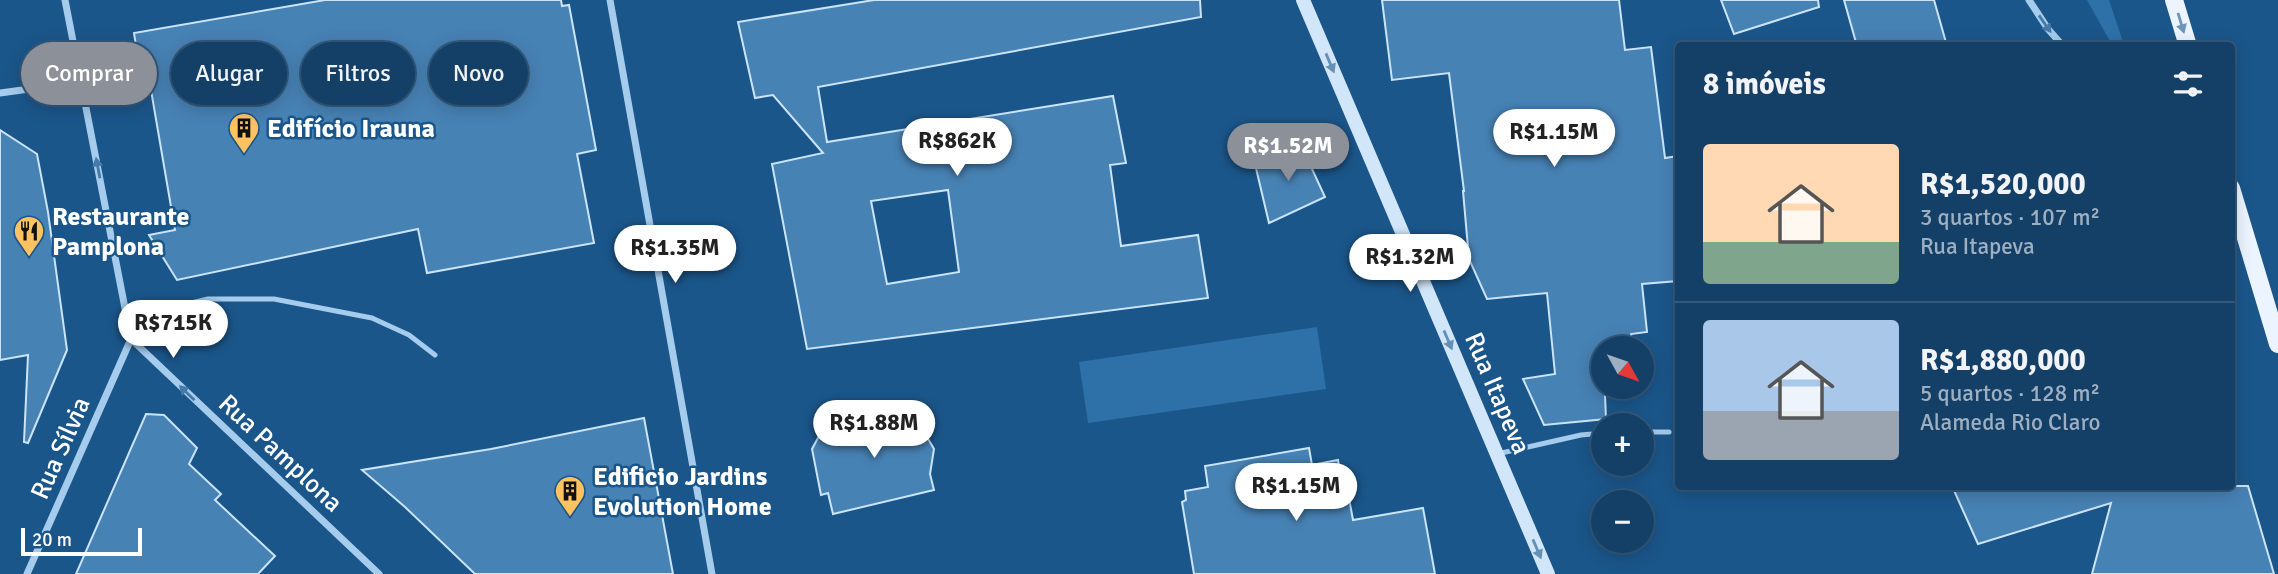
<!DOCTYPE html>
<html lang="pt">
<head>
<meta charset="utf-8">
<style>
  body { margin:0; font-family:Signika,sans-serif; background:#214b71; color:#f1f3f6; height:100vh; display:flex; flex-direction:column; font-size:26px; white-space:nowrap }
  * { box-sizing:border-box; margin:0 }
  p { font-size:23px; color:#9dafc0 }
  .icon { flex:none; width:38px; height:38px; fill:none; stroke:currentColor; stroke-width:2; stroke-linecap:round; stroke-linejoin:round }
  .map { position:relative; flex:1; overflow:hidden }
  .drawer { position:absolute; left:1675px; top:42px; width:560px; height:448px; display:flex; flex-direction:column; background:#144068; border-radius:7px; box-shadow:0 4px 18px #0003,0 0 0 2px #33597c }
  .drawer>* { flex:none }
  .hud { position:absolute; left:21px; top:42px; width:665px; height:63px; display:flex; gap:14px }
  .needle { width:46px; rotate:130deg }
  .tools { position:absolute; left:1591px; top:336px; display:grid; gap:14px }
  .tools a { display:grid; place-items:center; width:63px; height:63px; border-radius:50%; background:#144068; box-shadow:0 4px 18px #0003,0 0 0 2px #33597c; font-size:35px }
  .scale { position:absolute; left:21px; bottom:18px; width:121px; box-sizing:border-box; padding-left:7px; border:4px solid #fff; border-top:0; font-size:19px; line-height:24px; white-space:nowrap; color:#fff; -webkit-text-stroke:5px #1b568a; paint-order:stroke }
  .price { position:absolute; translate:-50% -60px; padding:0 16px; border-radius:24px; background:#fff; color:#222; font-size:23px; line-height:46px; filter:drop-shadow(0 2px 4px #0008) }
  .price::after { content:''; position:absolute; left:50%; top:42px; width:21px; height:16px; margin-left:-10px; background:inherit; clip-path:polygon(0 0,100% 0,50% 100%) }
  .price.selected { background:#8c9099; color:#fff }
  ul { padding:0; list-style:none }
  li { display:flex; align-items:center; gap:21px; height:175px; padding:0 28px }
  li+li { border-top:2px solid #33597c }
  li span { display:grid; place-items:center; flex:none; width:196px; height:140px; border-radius:7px; color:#555 }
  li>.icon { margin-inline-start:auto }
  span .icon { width:84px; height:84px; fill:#fffc; stroke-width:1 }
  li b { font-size:30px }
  h2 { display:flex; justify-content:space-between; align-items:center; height:84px; padding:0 28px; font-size:30px }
  .chip { padding:0 24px; border-radius:32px; background:#144068; box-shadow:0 4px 18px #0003,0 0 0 2px #33597c; font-size:24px; line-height:63px }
  .chip.selected { background:#8c9099; color:#fff }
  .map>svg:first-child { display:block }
  .green { fill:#2e70a8 }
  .building { fill:#4782b4; stroke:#cae4f9; stroke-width:2; fill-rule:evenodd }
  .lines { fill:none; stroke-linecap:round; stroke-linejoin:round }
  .lane { stroke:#a5cced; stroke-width:5 }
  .street { stroke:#a5cced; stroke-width:7 }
  .secondary { stroke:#d1e6f9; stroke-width:14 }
  .primary { stroke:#ebf4ff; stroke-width:18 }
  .oneway { fill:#6e95b9 }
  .oneway2 { fill:#4479a8 }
  .oneway3 { fill:#6490b6 }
  .labels { text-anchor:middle; stroke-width:5; stroke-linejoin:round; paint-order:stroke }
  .poi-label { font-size:26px; font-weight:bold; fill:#fff; stroke:#1b568a; text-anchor:start }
  .street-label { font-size:26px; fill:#fff; stroke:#1b568a }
</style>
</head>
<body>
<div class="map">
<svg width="2278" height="574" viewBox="0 0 2278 574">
  <rect width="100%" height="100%" fill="#1b568a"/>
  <g class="green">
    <polygon points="2087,0 2109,0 2124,45 2112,45"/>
    <polygon points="1317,327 1326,389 1088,423 1079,362"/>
  </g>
  <g class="building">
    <polygon points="325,0 561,0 562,6 569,5 596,150 577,154 594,243 427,273 418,229 177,280 149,235 175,230 151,90 148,91 144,72 140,72 134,33"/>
    <path d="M874 0H1200L1201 17 818 87 827 142 1113 96 1126 163 1110 165 1121 246 1198 235 1208 298 807 349 772 164 823 153 773 95 755 98 738 22ZM948 190 959 272 887 284 871 201Z"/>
    <polygon points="1382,0 1619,0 1625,50 1651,47 1665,158 1678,156 1678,281 1642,284 1647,332 1631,334 1632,348 1603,348 1606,419 1544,425 1523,379 1555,374 1547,293 1487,299 1469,259 1463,191 1464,191 1449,73 1392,80"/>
    <polygon points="1721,0 1818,0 1819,7 1734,34"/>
    <polygon points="1844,0 1934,0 1947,46 1857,46"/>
    <polygon points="0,130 37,154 48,212 67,350 28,443 24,442 28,355 0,360"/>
    <polygon points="1300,143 1325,197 1269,223 1255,164"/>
    <polygon points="919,410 924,432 934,449 930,474 934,490 833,514 828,493 821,495 812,449 824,427 899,411 903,413"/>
    <polygon points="146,414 164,415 197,448 189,464 221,494 215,500 275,556 258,574 76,574"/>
    <polygon points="644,418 673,574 475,574 405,507 362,470 491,449"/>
    <polygon points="1309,448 1312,465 1338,460 1340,473 1344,471 1353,520 1423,508 1435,574 1194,574 1182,502 1186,500 1185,491 1208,487 1205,466"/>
    <polygon points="1952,486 2248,486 2274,574 2092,574 2111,503 1978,544"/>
  </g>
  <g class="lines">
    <g class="lane">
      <polyline points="131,339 170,308 208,299 274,299 372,318 409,335 435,355"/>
      <polyline points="1642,432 1669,432"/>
      <polyline points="1497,454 1581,435 1603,433"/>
    </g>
    <g class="street">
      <polyline points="65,0 131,339 379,574"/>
      <polyline points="610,0 712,574"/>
      <polyline points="2029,0 2048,29 2063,46"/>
      <polyline points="0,93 81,82"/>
      <polyline points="27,574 131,339"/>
    </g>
    <polyline class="secondary" points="1303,0 1548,574"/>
    <g class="primary">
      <polyline points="2174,0 2188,46"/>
      <polyline points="2231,188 2278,344"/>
    </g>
  </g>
  <defs><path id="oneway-solid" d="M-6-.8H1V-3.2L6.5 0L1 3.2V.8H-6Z" transform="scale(1.75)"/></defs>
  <use class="oneway" href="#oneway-solid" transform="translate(2181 23) rotate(73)"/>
  <g class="oneway2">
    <use href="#oneway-solid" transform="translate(2045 24) rotate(55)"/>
    <use href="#oneway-solid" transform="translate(98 168) rotate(-101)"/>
    <use href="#oneway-solid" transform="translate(187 393) rotate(-136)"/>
  </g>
  <g class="oneway3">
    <use href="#oneway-solid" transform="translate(1330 63) rotate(67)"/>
    <use href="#oneway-solid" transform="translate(1448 340) rotate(67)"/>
    <use href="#oneway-solid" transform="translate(1537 549) rotate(67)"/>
  </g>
  <defs>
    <g id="building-pin" transform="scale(1.575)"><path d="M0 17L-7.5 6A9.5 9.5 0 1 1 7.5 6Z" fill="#fec261" stroke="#1b568a"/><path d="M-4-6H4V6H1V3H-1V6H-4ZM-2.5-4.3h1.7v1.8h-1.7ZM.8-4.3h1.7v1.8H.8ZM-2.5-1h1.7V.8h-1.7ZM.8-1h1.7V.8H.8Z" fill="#111"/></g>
    <g id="restaurant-pin" transform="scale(1.575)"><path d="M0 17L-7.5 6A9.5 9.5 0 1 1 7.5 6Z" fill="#fec261" stroke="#1b568a"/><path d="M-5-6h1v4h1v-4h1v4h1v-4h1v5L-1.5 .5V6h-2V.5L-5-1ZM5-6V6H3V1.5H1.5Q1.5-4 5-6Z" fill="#111"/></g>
  </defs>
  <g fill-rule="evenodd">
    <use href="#building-pin" x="244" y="128"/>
    <use href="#restaurant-pin" x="29" y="231"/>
    <use href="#building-pin" x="570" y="491"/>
  </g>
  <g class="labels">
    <g class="poi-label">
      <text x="267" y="137">Edifício Irauna</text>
      <text x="52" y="225">Restaurante<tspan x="52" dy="30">Pamplona</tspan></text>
      <text x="593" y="485">Edificio Jardins<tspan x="593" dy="30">Evolution Home</tspan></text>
    </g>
    <g class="street-label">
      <text transform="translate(1498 393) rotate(67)" y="9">Rua Itapeva</text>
      <text transform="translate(60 448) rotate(-66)" y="9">Rua Sílvia</text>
      <text transform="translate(281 453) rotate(43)" y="9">Rua Pamplona</text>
    </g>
  </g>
</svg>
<div class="tools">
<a><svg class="needle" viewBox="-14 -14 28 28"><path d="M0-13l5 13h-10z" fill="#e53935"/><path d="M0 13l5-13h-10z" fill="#9dafc0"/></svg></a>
<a>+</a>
<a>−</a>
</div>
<div class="scale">20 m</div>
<b class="price" style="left:1554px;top:169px">R$1.15M</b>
<b class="price" style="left:957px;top:178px">R$862K</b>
<b class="price selected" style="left:1288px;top:183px">R$1.52M</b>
<b class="price" style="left:675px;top:285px">R$1.35M</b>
<b class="price" style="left:1410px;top:294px">R$1.32M</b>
<b class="price" style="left:173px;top:360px">R$715K</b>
<b class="price" style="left:874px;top:460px">R$1.88M</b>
<b class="price" style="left:1296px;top:523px">R$1.15M</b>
<div class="hud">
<a class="chip selected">Comprar</a>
<a class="chip">Alugar</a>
<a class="chip">Filtros</a>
<a class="chip">Novo</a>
</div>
<section class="drawer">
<h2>8 imóveis<svg class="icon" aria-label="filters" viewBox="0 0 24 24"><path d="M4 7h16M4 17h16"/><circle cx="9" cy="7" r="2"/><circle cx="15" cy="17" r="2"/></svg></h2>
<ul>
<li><span style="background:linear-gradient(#ffd9b3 70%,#7fa58c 0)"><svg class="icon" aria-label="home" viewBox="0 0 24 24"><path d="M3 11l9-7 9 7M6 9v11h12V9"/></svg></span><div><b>R$1,520,000</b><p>3 quartos · 107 m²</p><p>Rua Itapeva</p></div></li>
<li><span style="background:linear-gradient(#a9c7e8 65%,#9aa5b1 0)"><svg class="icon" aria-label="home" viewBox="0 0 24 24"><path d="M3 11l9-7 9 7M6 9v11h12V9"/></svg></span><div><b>R$1,880,000</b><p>5 quartos · 128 m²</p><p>Alameda Rio Claro</p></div></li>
</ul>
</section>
</div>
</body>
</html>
